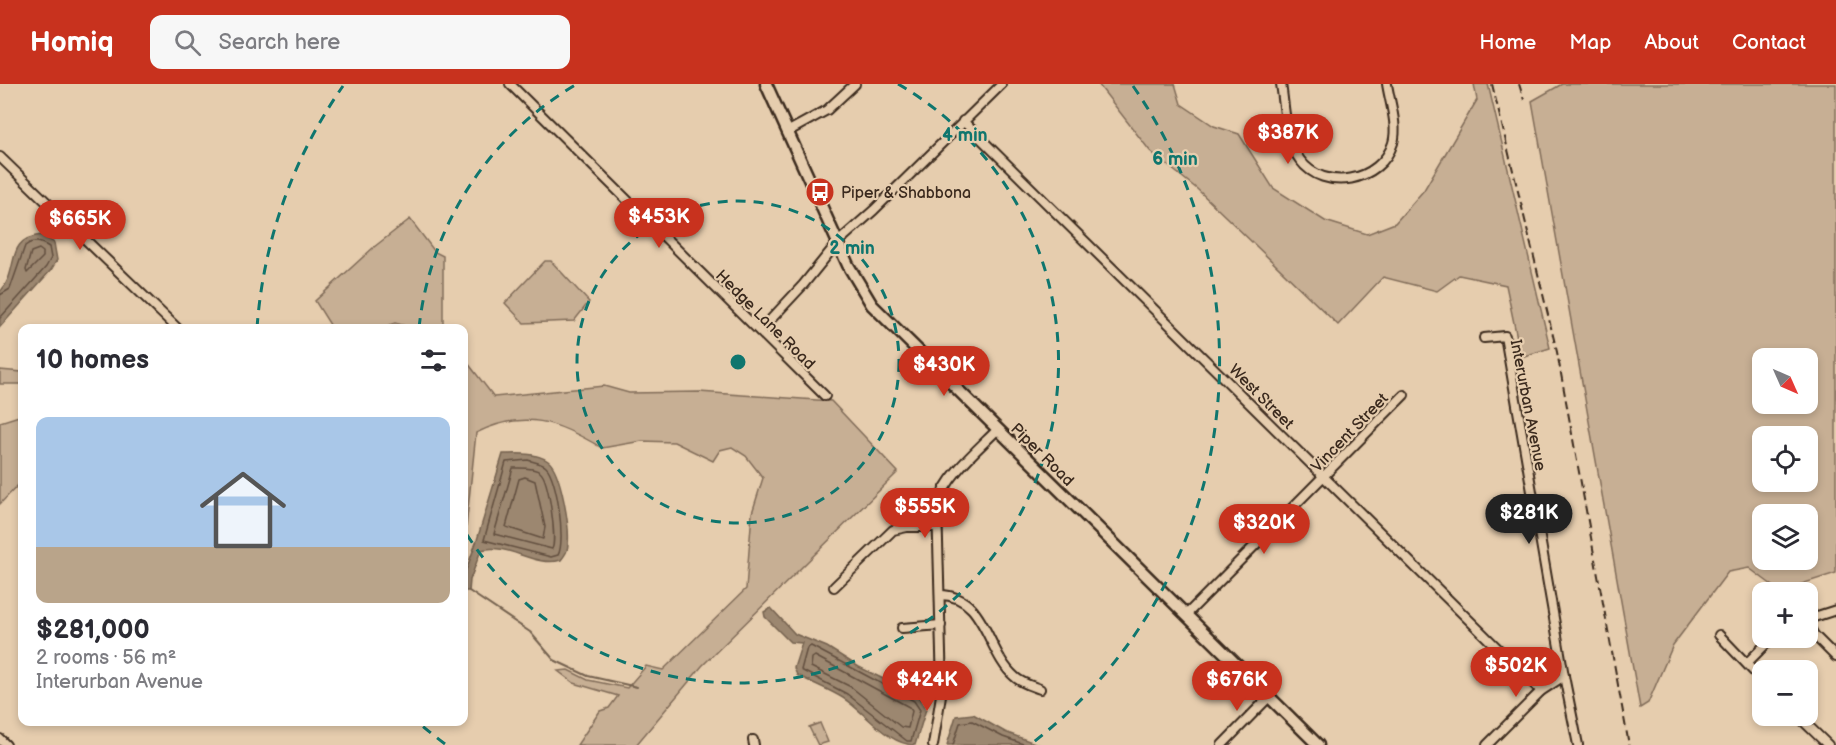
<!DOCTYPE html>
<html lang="en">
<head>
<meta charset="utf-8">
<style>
  body { margin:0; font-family:"Balsamiq Sans",sans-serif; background:#f7f7f7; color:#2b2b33; height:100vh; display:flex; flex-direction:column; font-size:22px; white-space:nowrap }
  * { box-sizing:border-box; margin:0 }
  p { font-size:20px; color:#7c7c81 }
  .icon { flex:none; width:33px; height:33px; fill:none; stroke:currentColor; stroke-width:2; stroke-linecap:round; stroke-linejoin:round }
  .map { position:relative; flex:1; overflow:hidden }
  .details { position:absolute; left:18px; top:240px; width:450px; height:402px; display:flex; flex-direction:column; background:#fff; border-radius:12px; box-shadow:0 3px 9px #0003 }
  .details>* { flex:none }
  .needle { width:39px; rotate:135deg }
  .controls { position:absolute; left:1752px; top:264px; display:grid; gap:12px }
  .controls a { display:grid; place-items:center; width:66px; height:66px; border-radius:12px; background:#fff; box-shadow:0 3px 9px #0003; font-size:30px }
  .price { position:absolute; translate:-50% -51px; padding:0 14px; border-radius:21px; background:#c8321e; color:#fff; font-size:20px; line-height:39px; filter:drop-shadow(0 2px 3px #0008) }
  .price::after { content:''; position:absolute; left:50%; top:36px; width:18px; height:14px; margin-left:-9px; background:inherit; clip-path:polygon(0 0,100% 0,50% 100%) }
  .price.on { background:#222; color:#fff }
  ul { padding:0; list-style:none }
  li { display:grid; align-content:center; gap:12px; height:318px; padding:0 18px }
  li+li { border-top:2px solid #e1e1e2 }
  li span { display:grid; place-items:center; height:186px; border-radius:12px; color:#555 }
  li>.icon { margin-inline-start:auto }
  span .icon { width:108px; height:108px; fill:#fffc; stroke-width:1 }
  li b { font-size:26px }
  h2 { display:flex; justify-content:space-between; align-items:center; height:72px; padding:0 18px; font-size:26px }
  header { display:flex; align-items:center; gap:36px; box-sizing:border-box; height:84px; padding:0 30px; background:#c8321e; color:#fff }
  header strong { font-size:28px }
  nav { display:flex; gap:33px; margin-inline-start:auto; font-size:21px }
  .search { width:420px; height:54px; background:#f7f7f7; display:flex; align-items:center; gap:15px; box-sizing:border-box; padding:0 21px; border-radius:12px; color:#7c7c81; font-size:22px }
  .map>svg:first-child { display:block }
  .green { fill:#c7af94; stroke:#816c59; stroke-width:1.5; fill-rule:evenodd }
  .water { fill:#9c8770; stroke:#75624f; stroke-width:1.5 }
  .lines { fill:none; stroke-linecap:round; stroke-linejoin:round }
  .shore { stroke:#624f3f; stroke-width:1.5 }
  .stream { stroke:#75624f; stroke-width:2 }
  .street-casing { stroke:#3b2a1e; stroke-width:12 }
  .secondary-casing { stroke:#3b2a1e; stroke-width:15 }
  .street { stroke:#e6cdae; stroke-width:8 }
  .secondary { stroke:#e6cdae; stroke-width:10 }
  .rail { stroke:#3b2a1e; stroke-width:2; stroke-dasharray:9 4.5; stroke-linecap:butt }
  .ring { fill:none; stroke:#0f766e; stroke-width:3; stroke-dasharray:10 8 }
  .labels { text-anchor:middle; stroke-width:4.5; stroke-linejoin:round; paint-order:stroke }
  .poi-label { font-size:16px; fill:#3b2a1e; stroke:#e6cdae; text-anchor:start }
  .street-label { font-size:16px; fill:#3b2a1e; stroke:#e6cdae }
  .centre { fill:#0f766e; stroke:#e6cdae; stroke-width:3 }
  .ring-label { font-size:18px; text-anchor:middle; font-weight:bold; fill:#0f766e; stroke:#e6cdae; stroke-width:4.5; stroke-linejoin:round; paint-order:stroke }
</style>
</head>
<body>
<header>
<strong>Homiq</strong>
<div class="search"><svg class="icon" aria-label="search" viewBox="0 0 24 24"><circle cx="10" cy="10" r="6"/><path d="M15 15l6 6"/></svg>Search here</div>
<nav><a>Home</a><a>Map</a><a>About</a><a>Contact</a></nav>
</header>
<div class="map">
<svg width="1836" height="661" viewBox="0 0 1836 661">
  <rect width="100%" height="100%" fill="#e6cdae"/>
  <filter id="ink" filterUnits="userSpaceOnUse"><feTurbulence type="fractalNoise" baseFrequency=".0167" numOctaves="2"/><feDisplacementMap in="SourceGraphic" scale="12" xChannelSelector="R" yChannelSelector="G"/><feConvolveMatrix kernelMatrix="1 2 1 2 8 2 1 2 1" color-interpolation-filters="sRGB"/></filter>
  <g filter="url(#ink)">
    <g class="green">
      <polygon points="1098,0 1175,0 1181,20 1214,42 1239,50 1273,104 1325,137 1367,150 1395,139 1424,106 1477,16 1474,0 1488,0 1550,264 1521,273 1506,201 1459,191 1437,207 1383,193 1338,241 1197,105 1150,67"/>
      <path d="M1562 0H1836V489L1780 507 1749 484 1728 488 1673 561 1648 619 1640 624 1532 17ZM1808 274V320H1762V274ZM1808 352V398H1762V352ZM1808 430V476H1762V430Z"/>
      <polygon points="410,135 435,168 443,172 443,244 413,244 395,239 381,244 332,244 315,217 374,163"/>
      <polygon points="545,177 551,177 589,218 574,237 524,239 505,219"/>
      <path d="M464 274 494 313 604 302 629 309 699 308 831 317 898 388 702 582 636 661H577L600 627 609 624 618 612 574 599 558 587 568 586 588 596 627 604 646 582 663 586 746 505 752 429 763 394 746 372 732 363 720 366 713 377 674 358 642 357 602 364C557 337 525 325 476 349L464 463Z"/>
      <polygon points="0,286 22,288 22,300 0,300"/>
      <polygon points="22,331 22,397 0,420 0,338"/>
      <polygon points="820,639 828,658 818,661 809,643"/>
    </g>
    <g class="water">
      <path d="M42 151 54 159 57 176 51 186 0 243V208C21 185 3 155 42 151Z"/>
      <path d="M503 370C518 370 535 368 548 377 561 386 570 444 568 460 568 467 565 471 561 476 534 484 508 458 481 466L470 496 469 507H464V492L477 456Z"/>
      <path d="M771 524 795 550 827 563 859 583 918 612 926 625 915 661C888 661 865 628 843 614 828 605 812 599 797 591L794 584 802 559 790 558 765 533 764 528Z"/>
      <polygon points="973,630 1005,648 1040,661 947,661 956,632"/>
    </g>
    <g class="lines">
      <g class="shore">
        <polygon points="39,165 43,168 43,173 27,189 26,186 31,168"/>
        <path d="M0 211 10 205 25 162C33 155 41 158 49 163L51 174 46 183 0 234"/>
        <path d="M528 376C533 378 542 379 546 383 557 393 566 458 558 471L551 473 484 456 506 378Z"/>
        <path d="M513 384C521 384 534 383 540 388 549 395 557 456 552 465L494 450Z"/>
        <polygon points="525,393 535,397 545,443 543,455 506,443 519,395"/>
        <polygon points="811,562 914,617 920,626 911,657 907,657 847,610 801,586 807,564"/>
        <polygon points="815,572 909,623 912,627 908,644 901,643 851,603 811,583 812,574"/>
        <polyline points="953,661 960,639 972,637 1003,653 1026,661"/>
      </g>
      <polyline class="stream" points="469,507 530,548 554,576 588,592 637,603"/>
      <g class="street-casing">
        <g id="street">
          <polyline points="510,0 825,312"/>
          <path d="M1281 0C1285 24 1285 56 1300 76 1324 109 1381 98 1393 59 1398 41 1390 19 1387 0"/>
          <polyline points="963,37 1541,607"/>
          <polyline points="787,48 827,26 855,0"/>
          <polyline points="0,73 177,244"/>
          <polyline points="760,247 803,201 838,158 874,126 1001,1"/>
          <polyline points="1484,254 1505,252 1564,592 1578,661"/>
          <polyline points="834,503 893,446 907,443 937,443"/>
          <path d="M940 511C986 511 986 568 1015 593 1021 599 1032 602 1040 605"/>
          <polyline points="1186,531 1404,311"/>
          <polyline points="1808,535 1836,526"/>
          <polyline points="1808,540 1814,551 1836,573"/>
          <polyline points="902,544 941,541"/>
          <polyline points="1719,551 1762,596"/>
          <polyline points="1747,579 1772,554"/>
          <polyline points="1798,632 1828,661"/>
          <polyline points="0,655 6,661"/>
          <polyline points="753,656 754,661"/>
          <path d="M933 661 942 605 937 421C947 391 975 368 997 346"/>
          <polyline points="1222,661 1269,613"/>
          <polyline points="1487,661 1541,607 1564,592"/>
        </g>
      </g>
      <g class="secondary-casing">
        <polyline id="secondary" points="766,0 848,181 872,221 1318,661"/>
      </g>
      <use href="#street" class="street"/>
      <use href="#secondary" class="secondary"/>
      <g class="rail">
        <polyline points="1492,0 1557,268 1629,661"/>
        <polyline points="1519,0 1524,16"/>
      </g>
    </g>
  </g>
  <g class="ring">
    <circle cx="738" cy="278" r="161"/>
    <path d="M419 244A321 321 0 0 1 577 0M898 0A321 321 0 1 1 464 446"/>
    <path d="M445 660A482 482 0 0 1 419 639M257 244A482 482 0 0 1 343 2M1133 2A482 482 0 0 1 1031 660"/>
  </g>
  <defs>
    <g id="bus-disc" transform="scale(1.5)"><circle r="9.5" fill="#c8321e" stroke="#e6cdae"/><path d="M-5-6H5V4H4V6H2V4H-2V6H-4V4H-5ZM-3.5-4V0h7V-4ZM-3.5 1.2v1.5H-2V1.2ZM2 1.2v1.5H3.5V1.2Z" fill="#fff"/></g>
  </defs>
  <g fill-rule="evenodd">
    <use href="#bus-disc" x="820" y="108"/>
  </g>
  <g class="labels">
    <g class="poi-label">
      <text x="841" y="114">Piper &amp; Shabbona</text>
    </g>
    <g class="street-label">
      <text transform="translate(766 235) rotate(45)" y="6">Hedge Lane Road</text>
      <text transform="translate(1262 312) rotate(45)" y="6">West Street</text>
      <text transform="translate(1529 321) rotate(79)" y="6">Interurban Avenue</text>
      <text transform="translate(1349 348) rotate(-46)" y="6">Vincent Street</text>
      <text transform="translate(1043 370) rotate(45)" y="6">Piper Road</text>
    </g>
  </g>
  <circle cx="738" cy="278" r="9" class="centre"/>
  <g class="ring-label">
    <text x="965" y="57">4 min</text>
    <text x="1175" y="81">6 min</text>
    <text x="852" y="170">2 min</text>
  </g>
</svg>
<div class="controls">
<a><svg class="needle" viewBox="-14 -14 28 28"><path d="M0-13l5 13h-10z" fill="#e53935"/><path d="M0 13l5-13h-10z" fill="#7c7c81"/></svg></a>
<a><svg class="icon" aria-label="locate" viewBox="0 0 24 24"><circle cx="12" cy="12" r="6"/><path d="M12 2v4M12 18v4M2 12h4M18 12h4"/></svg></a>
<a><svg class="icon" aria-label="layers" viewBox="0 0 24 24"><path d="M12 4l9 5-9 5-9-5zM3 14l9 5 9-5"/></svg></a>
<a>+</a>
<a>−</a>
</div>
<b class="price" style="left:1288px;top:81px">$387K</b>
<b class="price" style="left:659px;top:165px">$453K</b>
<b class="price" style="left:80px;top:167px">$665K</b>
<b class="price" style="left:944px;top:313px">$430K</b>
<b class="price" style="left:925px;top:455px">$555K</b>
<b class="price on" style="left:1529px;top:461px">$281K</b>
<b class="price" style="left:1264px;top:471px">$320K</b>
<b class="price" style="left:1516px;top:614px">$502K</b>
<b class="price" style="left:927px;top:628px">$424K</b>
<b class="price" style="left:1237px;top:628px">$676K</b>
<section class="details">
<h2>10 homes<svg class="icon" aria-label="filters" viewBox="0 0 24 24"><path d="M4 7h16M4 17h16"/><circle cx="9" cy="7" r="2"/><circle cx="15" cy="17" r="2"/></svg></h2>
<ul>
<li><span style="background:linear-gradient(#a9c7e8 70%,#b9a48a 0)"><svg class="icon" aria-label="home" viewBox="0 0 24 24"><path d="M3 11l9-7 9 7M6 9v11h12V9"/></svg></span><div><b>$281,000</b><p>2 rooms · 56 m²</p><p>Interurban Avenue</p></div></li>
</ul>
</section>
</div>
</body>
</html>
